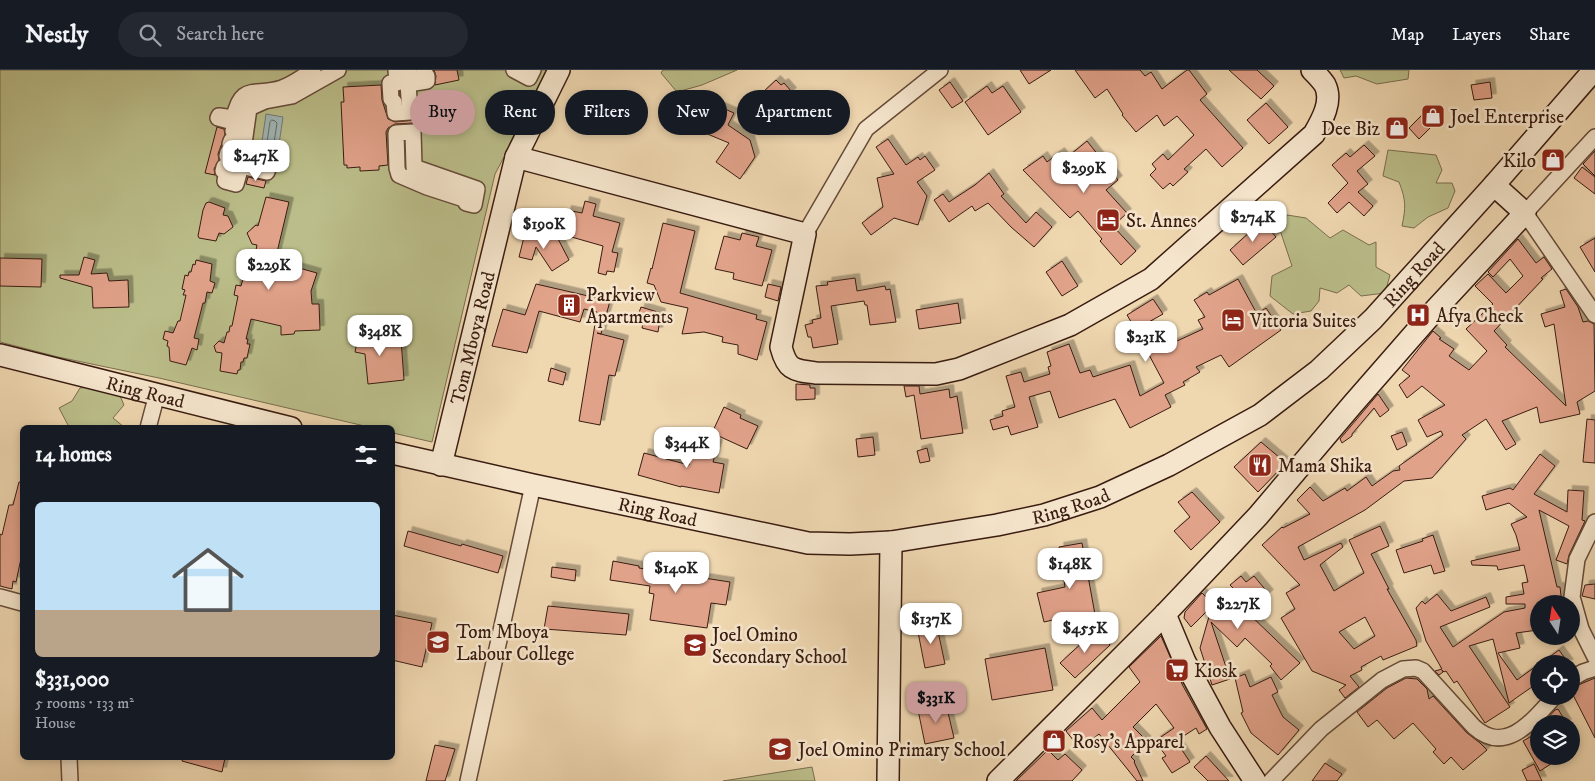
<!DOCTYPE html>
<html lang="en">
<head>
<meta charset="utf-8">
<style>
  body { margin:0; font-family:"IM FELL DW Pica",serif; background:#242831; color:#f1f3f6; height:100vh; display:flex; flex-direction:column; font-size:19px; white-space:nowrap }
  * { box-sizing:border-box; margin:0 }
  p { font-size:16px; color:#9ea1a6 }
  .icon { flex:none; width:28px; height:28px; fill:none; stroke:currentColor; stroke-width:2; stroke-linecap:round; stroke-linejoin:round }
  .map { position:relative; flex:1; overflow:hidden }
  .drawer { position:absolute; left:20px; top:355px; width:375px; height:335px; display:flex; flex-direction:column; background:#171b24; border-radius:8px; box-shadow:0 2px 8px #0003 }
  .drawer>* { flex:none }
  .top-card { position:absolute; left:410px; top:20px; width:475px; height:45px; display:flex; gap:10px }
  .needle { width:32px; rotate:348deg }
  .fabs { position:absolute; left:1530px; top:525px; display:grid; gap:10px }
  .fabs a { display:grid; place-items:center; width:50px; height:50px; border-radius:50%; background:#171b24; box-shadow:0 2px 8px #0003; font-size:25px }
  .price { position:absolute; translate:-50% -42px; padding:0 11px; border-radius:10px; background:#fff; color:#222; font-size:16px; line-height:32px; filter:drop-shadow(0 1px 2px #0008) }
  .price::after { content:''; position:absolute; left:50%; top:30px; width:15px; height:11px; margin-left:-8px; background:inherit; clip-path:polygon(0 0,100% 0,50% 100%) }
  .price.active { background:#c59692; color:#111 }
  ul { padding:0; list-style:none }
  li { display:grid; align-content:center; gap:10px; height:265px; padding:0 15px }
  li span { display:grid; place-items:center; height:155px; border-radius:8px; color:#555 }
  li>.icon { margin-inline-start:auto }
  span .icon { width:90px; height:90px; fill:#fffc; stroke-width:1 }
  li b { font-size:21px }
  h2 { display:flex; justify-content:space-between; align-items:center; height:60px; padding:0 15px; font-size:21px }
  .tag { padding:0 18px; border-radius:22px; background:#171b24; box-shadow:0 2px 8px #0003; font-size:18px; line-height:45px }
  .tag.active { background:#c59692; color:#111 }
  header { display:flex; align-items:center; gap:30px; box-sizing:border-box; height:70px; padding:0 25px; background:#171b24; border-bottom:1px solid #363941 }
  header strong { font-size:24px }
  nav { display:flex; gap:28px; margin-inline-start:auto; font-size:18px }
  .search { width:350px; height:45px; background:#242831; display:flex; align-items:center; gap:12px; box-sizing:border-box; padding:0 18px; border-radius:28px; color:#9ea1a6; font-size:19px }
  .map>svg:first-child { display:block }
  .green { fill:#bbbe8a; stroke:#7a6d4e }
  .water { fill:#9fb7b7; stroke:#767975 }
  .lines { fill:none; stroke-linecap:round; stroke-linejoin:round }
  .shore { stroke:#6c6a64; stroke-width:1 }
  .building { fill:#e1a28a; stroke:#391c11; fill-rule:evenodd; filter:url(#shadow) }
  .street-casing { stroke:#664b39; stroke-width:18 }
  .secondary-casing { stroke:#391c11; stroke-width:24 }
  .street { stroke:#f5e5cc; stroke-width:15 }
  .secondary { stroke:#f5e5cc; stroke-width:21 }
  .labels { text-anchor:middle; stroke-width:5; stroke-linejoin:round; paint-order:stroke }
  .poi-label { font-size:19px; fill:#391c11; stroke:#f5e5cc; text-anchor:start }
  .street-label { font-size:19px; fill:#391c11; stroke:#f5e5cc }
</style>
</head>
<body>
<header>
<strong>Nestly</strong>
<div class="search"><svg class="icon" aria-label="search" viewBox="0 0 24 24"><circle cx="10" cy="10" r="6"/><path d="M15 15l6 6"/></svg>Search here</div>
<nav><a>Map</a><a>Layers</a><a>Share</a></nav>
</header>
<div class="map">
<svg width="1595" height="711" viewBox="0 0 1595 711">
  <defs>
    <filter id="shadow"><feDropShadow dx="4.5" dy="-4.5" stdDeviation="0" flood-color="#0004"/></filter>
  </defs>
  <rect width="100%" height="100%" fill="#efd7b0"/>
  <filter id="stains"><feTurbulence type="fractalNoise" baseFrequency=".004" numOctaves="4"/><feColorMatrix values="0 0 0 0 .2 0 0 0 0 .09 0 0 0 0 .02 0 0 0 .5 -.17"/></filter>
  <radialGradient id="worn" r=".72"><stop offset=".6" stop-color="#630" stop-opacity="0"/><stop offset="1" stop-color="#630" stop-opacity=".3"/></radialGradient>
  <g class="green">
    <polygon points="0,0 550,0 495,104 432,372 393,363 392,358 369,357 159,308 58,287 0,272"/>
    <polygon points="663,0 737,0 702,15 677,22 661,3"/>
    <polygon points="1340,0 1409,0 1408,9 1377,14 1356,6 1344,8"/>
    <path d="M1388 80 1436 85 1442 100 1436 113H1452L1455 121 1448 138 1428 147 1414 158 1402 156C1406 137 1406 130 1399 112L1383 106Z"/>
    <polygon points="1287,145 1306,148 1330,168 1343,160 1369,175 1376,172 1376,197 1390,205 1385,223 1361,226 1349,215 1337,223 1320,218 1319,231 1311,241 1293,244 1270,226 1272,206 1292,196 1280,160"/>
    <polygon points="115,314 124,335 113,348 124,357 69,357 59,338 72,331 80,318"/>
    <polygon points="812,697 815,711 723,711"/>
  </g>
  <polygon class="water" points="266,44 283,47 278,81 261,78"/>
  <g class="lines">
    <polygon class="shore" points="272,50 275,51 277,53 274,73 272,75 267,72 270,52"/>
  </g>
  <g class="building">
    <polygon points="434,0 457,0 459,10 435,15 436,6"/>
    <polygon points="1020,0 1051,0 1029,14"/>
    <polygon points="1075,0 1140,0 1145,6 1151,2 1162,19 1187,0 1189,0 1207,24 1200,30 1243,78 1222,97 1206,79 1184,99 1188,102 1173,116 1170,113 1163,119 1150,105 1156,99 1152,94 1163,84 1168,90 1194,65 1177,46 1164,56 1157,45 1136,62 1122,45 1123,44 1107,19 1095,28"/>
    <polygon points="1229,0 1257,0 1274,16 1261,29"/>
    <polygon points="776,10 781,15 784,13 792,22 774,37 762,23"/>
    <polygon points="950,12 963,31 952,38 939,20"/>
    <polygon points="1490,12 1492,28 1474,30 1471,15"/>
    <polygon points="381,15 382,30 388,49 395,52 414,50 414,53 395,54 388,58 386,62 388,95 379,96 379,100 360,101 360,97 347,98 347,95 344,95 341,32 344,32 343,17"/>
    <polygon points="987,16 992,23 1003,16 1021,42 988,65 965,32"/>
    <polygon points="1266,33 1288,57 1269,74 1247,50"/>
    <polygon points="718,36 734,43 728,55 750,70 755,87 740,109 716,92 729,73 705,63"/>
    <polygon points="1424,43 1435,53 1419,69 1409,58"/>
    <polygon points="217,57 224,59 225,65 218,84 219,90 214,99 215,105 205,103"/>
    <polygon points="888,69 906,95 918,87 920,90 925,86 935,100 917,112 927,126 918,155 894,148 871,165 862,153 883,137 877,108 894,104 876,77"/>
    <polygon points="1087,71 1118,110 1106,120 1127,143 1113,156 1136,181 1121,195 1100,171 1102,169 1078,141 1070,148 1023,100 1043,86 1047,92 1060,82 1065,89"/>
    <polygon points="1364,75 1375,86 1357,101 1368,114 1358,122 1373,136 1364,146 1349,132 1337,143 1328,133 1348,113 1332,95 1346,83 1350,87"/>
    <polygon points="1595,81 1595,106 1583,94"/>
    <polygon points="1582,97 1595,107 1595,124 1574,108"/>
    <polygon points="989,103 1004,124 1001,126 1026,153 1036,142 1052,157 1034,177 1011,157 988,133 975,141 972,136 949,152 934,130 943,124 949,132 975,115"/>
    <polygon points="248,107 266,111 264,118 246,114"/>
    <polygon points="266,127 289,132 274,195 299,198 317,203 311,221 312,234 319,234 320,260 295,261 294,264 281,265 281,256 251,249 246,269 248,269 247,274 250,274 247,288 244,288 243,292 241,292 240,300 238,300 237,304 220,301 222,283 216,282 214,276 219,271 224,273 227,262 229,262 230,256 232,256 238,226 234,225 236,215 241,216 246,199 252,200 257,175 252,174 247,163 256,155 258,156"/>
    <polygon points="585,131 596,134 593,146 620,153 612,182 618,183 614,202 607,201 606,205 598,203 603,176 561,164 567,140 582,143"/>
    <polygon points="209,132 225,138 223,145 228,146 233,157 224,164 219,163 216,171 199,168 198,166 203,140 206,133"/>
    <polygon points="1262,151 1276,167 1243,195 1230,180"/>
    <polygon points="663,153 695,161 680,223 757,245 756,249 767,252 757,290 738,284 738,275 722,272 723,267 704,262 682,264 688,238 661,232 654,215 647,213 651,198 652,199"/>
    <polygon points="525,163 549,169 556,165 569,190 552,201 536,177 532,190 519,187"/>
    <polygon points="742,163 759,167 756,176 772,180 762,216 733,209 734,203 715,199 724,166 740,170"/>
    <polygon points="1595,168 1595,202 1580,177"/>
    <path d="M1518 169 1536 193 1544 187 1552 199 1541 208 1543 209 1494 261 1507 275 1505 277 1566 336 1554 254 1545 257 1541 244 1565 237 1560 221 1566 219 1578 237 1583 252 1588 251 1594 254 1595 321 1577 332 1580 344 1540 353 1537 337 1502 351 1516 374 1506 380 1486 349 1462 365 1466 369 1432 408 1404 411 1365 440 1298 477 1304 490 1341 473 1343 477 1320 495 1334 521 1364 503 1349 470 1380 456 1389 476 1371 484 1389 519H1387L1416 570 1417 576 1383 590 1381 586 1361 597 1362 600 1350 606 1359 617 1345 628 1339 620 1346 615 1312 601 1281 548 1295 539 1286 523 1300 515 1262 475 1282 457 1283 458 1310 444 1297 430 1310 417 1323 431 1345 418 1347 421 1366 407 1372 416 1393 401 1400 400 1399 396 1443 365 1441 361 1427 367 1418 350 1445 335 1422 316 1407 328 1399 315 1410 306 1402 300 1433 261 1441 268 1439 269 1454 279 1449 286 1469 300 1487 281 1466 259 1493 234 1475 216 1488 204 1506 223 1523 206 1510 189 1493 207 1488 202ZM1365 547 1375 566 1354 579 1339 562Z"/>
    <polygon points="84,187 95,190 91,204 107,203 109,211 128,210 129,237 93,238 92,217 60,208 60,205 79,205"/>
    <polygon points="0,188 42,189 41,217 0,216"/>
    <polygon points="196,190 212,194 210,211 215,213 212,223 207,222 205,233 203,233 194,268 199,269 197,280 192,278 186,295 170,291 169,277 167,276 168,271 163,269 165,261 173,263 178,251 180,251 186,225 183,225 185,220 182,219 185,205 188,206 189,202 191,202 193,194 195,195"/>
    <polygon points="1062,191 1078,216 1062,226 1046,202"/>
    <polygon points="855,208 857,221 885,216 886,220 890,219 896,252 870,255 867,235 865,235 864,231 831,236 838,274 813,278 811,267 808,267 805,255 813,253 812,250 821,248 816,216 828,215 827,212"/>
    <polygon points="1238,209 1257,244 1266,238 1281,260 1229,297 1221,285 1196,297 1200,302 1183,312 1185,315 1165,325 1171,337 1130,358 1115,329 1059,348 1050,321 1029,327 1038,357 1011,365 1008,356 993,360 990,350 1003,346 1002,341 1015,337 1006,306 1021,302 1024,312 1050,304 1048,297 1051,296 1047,282 1069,274 1080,303 1090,300 1093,307 1130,295 1140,326 1164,313 1148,283 1149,282 1127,245 1153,229 1163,244 1147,253 1164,277 1203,259 1198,250 1205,247 1194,230 1207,222 1209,225"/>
    <polygon points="536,214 610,231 601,264 597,263 624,270 615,306 609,305 600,355 579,351 597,242 584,239 580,252 539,241 527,283 492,276 503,239 525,245"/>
    <polygon points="768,214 781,217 778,231 765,227"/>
    <polygon points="958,233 961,253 919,259 916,240"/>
    <polygon points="641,237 661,243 658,262 642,258 643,253 636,251"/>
    <polygon points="361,253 376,256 372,273 401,270 404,310 368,314 365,284 355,282"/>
    <polygon points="551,298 566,303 563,315 548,311"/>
    <polygon points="796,314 810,315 810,318 815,318 815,329 796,330"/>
    <polygon points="904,316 919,316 920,324 949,319 950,328 957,326 963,363 921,369 914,325 906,327"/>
    <polygon points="1378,324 1389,340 1380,347 1374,338 1352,364 1352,366 1342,373 1340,369"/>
    <polygon points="724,337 741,345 740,348 758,356 747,379 712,363"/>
    <polygon points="1587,349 1595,350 1595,393 1583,392"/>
    <polygon points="1402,362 1407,375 1397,380 1391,366"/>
    <polygon points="873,367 875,385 858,387 856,369"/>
    <polygon points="696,369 718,374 713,392 724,394 719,423 681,416 681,417 638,405 644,383 689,395"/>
    <polygon points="1261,372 1286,393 1258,422 1234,397"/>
    <polygon points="927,378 930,391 920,393 917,381"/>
    <polygon points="1540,384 1555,396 1534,424 1567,442 1568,420 1584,421 1582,450 1585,451 1569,485 1567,494 1556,490 1569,456 1539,440 1557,517 1560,517 1562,534 1537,534 1538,540 1536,540 1538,560 1516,563 1520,578 1498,583 1517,610 1539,594 1539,612 1509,633 1493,569 1469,576 1510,637 1485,653 1457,611 1454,613 1446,601 1444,602 1442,600 1443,602 1439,605 1435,601 1442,599 1426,571 1416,538 1422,531 1425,534 1437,524 1451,541 1486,527 1490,537 1440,557 1453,577 1504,542 1525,538 1525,534 1506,534 1506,527 1524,524 1522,513 1528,512 1524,495 1498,500 1497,496 1472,495 1471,491 1520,480 1516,465 1511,454 1527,447 1509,433 1486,440 1482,426 1510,418 1513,420"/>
    <polygon points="19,412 22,412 22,484 16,512 13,511 12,519 0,516 0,464 2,465 9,435 13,435"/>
    <polygon points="1192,422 1220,452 1191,480 1174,461 1190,447 1178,432"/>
    <polygon points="408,461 461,476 462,474 503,486 498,503 404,476"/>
    <polygon points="1433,465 1445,501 1434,504 1431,495 1404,503 1396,480 1423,471 1422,469"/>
    <polygon points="1082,473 1096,550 1072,554 1071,546 1044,552 1037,523 1065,517 1059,477"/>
    <polygon points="613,491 639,496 639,498 730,512 726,535 711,533 707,558 650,550 654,524 649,523 650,516 610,510"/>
    <polygon points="552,497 576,500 575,511 551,507"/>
    <polygon points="1241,506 1246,512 1254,506 1269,524 1247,542 1300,593 1281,610 1270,596 1272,594 1245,568 1237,577 1211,552 1230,609 1212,615 1200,578 1212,536 1191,557 1184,548 1185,542 1202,523 1216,537 1236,521 1230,515"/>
    <polygon points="1595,514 1595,529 1582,526 1585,515"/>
    <polygon points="548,536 629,544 626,565 544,559"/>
    <polygon points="392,545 432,553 422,597 392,590"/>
    <polygon points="936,552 945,594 925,598 917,557"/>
    <polygon points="1096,560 1110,575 1075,608 1060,593"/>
    <polygon points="1161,566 1183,616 1207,659 1199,664 1196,658 1176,671 1190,692 1172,703 1162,688 1166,686 1155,671 1174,658 1156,634 1133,657 1147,671 1131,687 1135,691 1134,692 1143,711 1137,711 1099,664 1080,679 1066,661 1092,638 1102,650 1140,612 1129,597"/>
    <polygon points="1045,578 1053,620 992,630 985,589"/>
    <polygon points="1559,580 1569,594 1540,594"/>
    <polygon points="1245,604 1250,617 1271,607 1278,622 1272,625 1283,647 1299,660 1278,685 1251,663 1241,643 1243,642 1235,608"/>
    <polygon points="1406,608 1417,609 1427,619 1429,629 1433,626 1467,663 1480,673 1487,680 1463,700 1451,687 1444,694 1433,682 1436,679 1413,653 1394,669 1377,650 1368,657 1357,642 1387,618"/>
    <polygon points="1595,608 1595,668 1571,621 1571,618"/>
    <polygon points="946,634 954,668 925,674 918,640"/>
    <polygon points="1558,639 1567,654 1549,654 1547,649 1555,640"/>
    <polygon points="1539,662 1539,686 1563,686 1540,701 1523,671"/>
    <polygon points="435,675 455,679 445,711 426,711"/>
    <polygon points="1048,680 1058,690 1065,684 1082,700 1072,711 1016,711"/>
    <polygon points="1206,686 1229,711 1208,711 1194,697"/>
    <polygon points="183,688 225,688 222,702 182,691"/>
    <polygon points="1325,693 1342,704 1337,711 1312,711"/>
    <polygon points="1534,694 1542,711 1527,711 1522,700"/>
  </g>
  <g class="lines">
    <g class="street-casing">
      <g id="street">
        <path d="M313 0C303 7 293 14 282 18 255 27 241 12 234 48L219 46 218 48 237 53 236 58H234L233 61H236L233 71H231L230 74H233L231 83 228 82 227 86 230 87 227 98 224 97 223 101 227 102 225 111 236 114 241 96 267 102 268 98 259 96 243 81 249 38 265 31 292 26 338 0"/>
        <polyline points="396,0 397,13 390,13 391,29 394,32 395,43 410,42 408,14 427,11 427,6 409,9 408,0"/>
        <polyline points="514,0 529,8 533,0"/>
        <polygon points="413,62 414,97 477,119 474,135 466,133 467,130 427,117 399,105 397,98 396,63"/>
        <polyline points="1595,67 1525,143 1595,245"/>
        <polyline points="805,164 866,59 940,0"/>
        <polyline points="148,358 157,324"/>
        <polyline points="1595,452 1577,489 1572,527 1581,559 1595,587"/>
        <polyline points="0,527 22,533"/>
        <polyline points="1571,609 1583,602 1595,598"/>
        <polyline points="69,688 70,711"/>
        <polyline points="468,711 533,415"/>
        <path d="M1271 711 1321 659 1382 610 1403 599 1416 598 1423 601 1474 657C1506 686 1533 650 1555 626"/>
      </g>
    </g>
    <g class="secondary-casing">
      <g id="secondary">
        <path d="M516 87 805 164 781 277C787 300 793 300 816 303L936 304 959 299 1070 255 1151 209 1314 64C1322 50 1333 31 1325 15 1322 10 1316 4 1312 0"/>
        <path id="s1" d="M0 285 291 358"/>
        <path id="s2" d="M392 383 533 415 808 473 850 474 891 472 997 455 1044 445 1100 427 1169 395 1260 345 1319 300 1373 249 1494 115 1594 0"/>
        <path id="s3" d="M441 395 516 87 559 0"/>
        <polyline points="1165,544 1185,592 1220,657 1255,711"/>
        <polyline points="888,711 891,472"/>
        <polyline points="998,711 1165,544 1258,446 1352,335 1435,240 1525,143 1494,115"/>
      </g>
    </g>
    <use href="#street" class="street"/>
    <use href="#secondary" class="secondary"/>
  </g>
  <defs>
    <g id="shop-square" transform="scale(1.25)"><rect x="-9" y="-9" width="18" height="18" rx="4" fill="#8f2418" stroke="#f5e5cc"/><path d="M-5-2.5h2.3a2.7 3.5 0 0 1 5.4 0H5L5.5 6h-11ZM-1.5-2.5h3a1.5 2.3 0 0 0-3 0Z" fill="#fff"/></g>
    <g id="hotel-square" transform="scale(1.25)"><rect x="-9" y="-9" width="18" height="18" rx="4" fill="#8f2418" stroke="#f5e5cc"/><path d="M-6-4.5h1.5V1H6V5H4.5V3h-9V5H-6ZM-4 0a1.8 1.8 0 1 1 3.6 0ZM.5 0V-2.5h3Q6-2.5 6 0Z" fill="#fff"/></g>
    <g id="building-square" transform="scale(1.25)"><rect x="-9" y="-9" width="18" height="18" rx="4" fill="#8f2418" stroke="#f5e5cc"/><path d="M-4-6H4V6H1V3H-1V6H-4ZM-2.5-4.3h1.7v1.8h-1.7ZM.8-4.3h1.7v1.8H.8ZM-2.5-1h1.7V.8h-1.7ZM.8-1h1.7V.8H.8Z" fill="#fff"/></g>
    <g id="hospital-square" transform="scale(1.25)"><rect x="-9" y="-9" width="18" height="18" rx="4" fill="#8f2418" stroke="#f5e5cc"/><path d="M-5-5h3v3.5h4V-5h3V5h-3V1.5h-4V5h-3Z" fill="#fff"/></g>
    <g id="restaurant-square" transform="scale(1.25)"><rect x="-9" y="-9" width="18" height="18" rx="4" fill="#8f2418" stroke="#f5e5cc"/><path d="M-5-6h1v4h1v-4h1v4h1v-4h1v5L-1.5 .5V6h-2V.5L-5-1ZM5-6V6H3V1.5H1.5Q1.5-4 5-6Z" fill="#fff"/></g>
    <g id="school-square" transform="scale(1.25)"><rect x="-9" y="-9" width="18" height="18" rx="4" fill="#8f2418" stroke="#f5e5cc"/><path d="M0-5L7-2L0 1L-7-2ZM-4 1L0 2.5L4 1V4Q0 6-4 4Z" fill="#fff"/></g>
    <g id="supermarket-square" transform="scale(1.25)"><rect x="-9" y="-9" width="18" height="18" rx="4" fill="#8f2418" stroke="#f5e5cc"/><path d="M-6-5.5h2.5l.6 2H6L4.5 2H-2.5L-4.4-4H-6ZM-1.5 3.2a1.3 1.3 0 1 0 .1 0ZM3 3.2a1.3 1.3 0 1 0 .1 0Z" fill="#fff"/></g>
  </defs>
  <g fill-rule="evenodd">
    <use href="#shop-square" x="1433" y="46"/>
    <use href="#shop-square" x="1397" y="58"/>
    <use href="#shop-square" x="1553" y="90"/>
    <use href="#hotel-square" x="1108" y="150"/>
    <use href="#building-square" x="569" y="235"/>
    <use href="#hospital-square" x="1418" y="245"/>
    <use href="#hotel-square" x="1233" y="250"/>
    <use href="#restaurant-square" x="1260" y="395"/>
    <use href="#school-square" x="438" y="572"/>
    <use href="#school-square" x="695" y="575"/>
    <use href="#supermarket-square" x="1177" y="600"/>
    <use href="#shop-square" x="1054" y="671"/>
    <use href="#school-square" x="780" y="679"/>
  </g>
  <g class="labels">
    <g class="poi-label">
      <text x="1450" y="53">Joel Enterprise</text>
      <text x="1380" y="65" text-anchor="end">Dee Biz</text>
      <text x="1536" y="97" text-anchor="end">Kilo</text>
      <text x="1126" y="157">St. Annes</text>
      <text x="586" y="231">Parkview<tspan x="586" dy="22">Apartments</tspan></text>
      <text x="1436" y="252">Afya Check</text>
      <text x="1250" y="257">Vittoria Suites</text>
      <text x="1278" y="402">Mama Shika</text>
      <text x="456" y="568">Tom Mboya<tspan x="456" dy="22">Labour College</tspan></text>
      <text x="712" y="571">Joel Omino<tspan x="712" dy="22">Secondary School</tspan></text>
      <text x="1194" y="607">Kiosk</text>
      <text x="1072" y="678">Rosy's Apparel</text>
      <text x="798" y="686">Joel Omino Primary School</text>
    </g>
    <g class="street-label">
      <text dy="7" stroke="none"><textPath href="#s2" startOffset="1112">Ring Road</textPath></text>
      <text dy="7" stroke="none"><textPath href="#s3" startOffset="131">Tom Mboya Road</textPath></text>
      <text dy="7" stroke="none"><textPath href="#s1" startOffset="150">Ring Road</textPath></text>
      <text dy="7" stroke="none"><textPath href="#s2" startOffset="692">Ring Road</textPath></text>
      <text dy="7" stroke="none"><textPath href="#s2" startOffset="272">Ring Road</textPath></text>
    </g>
  </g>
  <rect width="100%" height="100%" filter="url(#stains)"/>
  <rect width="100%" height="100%" fill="url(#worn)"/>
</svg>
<div class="fabs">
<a><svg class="needle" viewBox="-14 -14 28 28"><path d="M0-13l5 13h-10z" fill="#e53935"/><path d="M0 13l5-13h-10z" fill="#9ea1a6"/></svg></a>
<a><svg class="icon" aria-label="locate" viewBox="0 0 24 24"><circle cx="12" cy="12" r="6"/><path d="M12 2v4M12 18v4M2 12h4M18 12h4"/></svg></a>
<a><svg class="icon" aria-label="layers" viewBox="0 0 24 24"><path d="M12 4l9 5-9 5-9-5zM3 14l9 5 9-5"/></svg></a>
</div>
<b class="price" style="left:256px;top:112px">$247K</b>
<b class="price" style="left:1084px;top:124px">$299K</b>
<b class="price" style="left:1253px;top:173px">$274K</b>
<b class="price" style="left:544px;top:180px">$190K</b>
<b class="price" style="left:269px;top:221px">$229K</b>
<b class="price" style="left:380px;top:287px">$348K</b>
<b class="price" style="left:1146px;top:293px">$231K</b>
<b class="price" style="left:687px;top:399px">$344K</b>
<b class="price" style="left:1070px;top:520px">$148K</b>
<b class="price" style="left:676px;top:524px">$140K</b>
<b class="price" style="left:1238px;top:560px">$227K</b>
<b class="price" style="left:931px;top:575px">$137K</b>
<b class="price" style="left:1085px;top:584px">$455K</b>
<b class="price active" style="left:936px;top:654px">$331K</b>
<div class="top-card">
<a class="tag active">Buy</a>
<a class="tag">Rent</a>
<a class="tag">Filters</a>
<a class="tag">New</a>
<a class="tag">Apartment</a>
</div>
<section class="drawer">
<h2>14 homes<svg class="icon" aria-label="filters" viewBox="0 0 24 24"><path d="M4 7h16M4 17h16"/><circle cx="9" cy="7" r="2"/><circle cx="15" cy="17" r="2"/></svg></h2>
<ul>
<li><span style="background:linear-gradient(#bfe0f5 70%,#b9a48a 0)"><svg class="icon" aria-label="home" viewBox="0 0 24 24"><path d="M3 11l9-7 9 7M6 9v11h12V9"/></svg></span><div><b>$331,000</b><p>5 rooms · 133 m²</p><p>House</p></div></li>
</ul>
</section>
</div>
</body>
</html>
